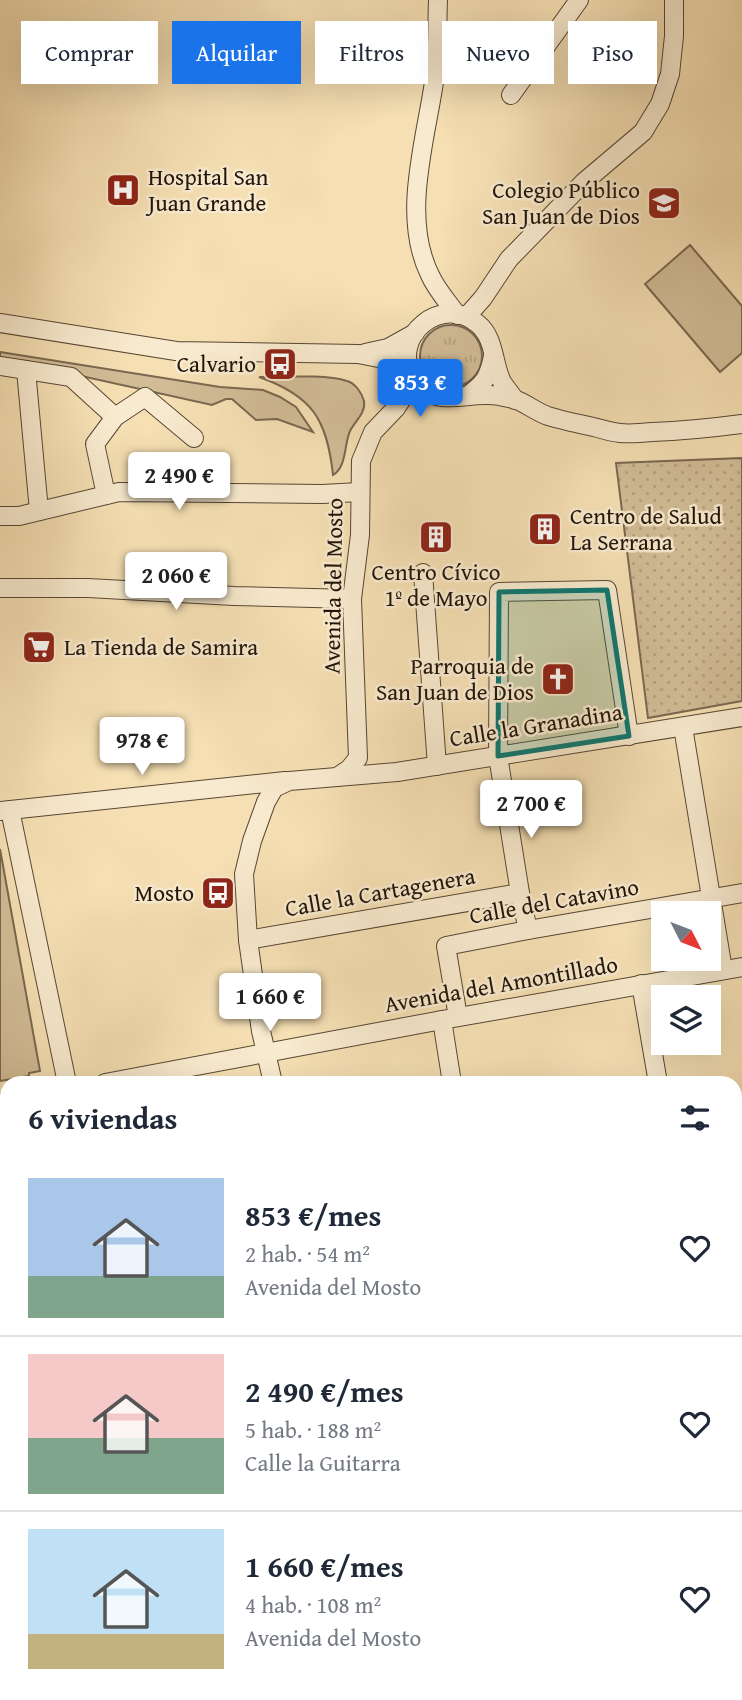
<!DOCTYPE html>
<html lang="es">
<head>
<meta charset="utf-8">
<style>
  body { margin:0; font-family:"Gentium Book Plus",serif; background:#f2f2f3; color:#1f2937; height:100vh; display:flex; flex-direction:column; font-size:26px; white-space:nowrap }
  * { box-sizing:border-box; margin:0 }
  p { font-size:23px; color:#747a83 }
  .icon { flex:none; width:38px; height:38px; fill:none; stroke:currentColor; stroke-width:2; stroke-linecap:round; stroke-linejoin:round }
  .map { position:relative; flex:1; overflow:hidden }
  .sheet { position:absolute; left:0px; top:1076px; width:742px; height:625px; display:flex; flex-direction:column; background:#fff; border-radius:21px 21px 0 0; box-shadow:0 7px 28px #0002 }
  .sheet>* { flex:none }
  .banner { position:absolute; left:21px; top:21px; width:700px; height:63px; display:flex; gap:14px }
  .needle { width:46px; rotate:132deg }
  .controls { position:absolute; left:651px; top:901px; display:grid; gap:14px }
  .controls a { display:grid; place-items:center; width:70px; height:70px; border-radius:0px; background:#fff; box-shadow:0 7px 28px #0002; font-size:35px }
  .price { position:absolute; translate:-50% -60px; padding:0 16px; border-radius:7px; background:#fff; color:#222; font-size:23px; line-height:46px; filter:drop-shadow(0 2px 4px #0008) }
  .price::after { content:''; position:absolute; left:50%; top:42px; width:21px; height:16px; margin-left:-10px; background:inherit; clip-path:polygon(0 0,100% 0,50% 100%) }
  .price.active { background:#1a73e8; color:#fff }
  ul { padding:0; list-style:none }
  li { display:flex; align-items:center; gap:21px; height:175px; padding:0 28px }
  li+li { border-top:2px solid #e0e1e3 }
  li span { display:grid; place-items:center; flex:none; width:196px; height:140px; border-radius:0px; color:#555 }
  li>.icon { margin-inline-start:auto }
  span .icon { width:84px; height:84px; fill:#fffc; stroke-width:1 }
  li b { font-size:30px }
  h2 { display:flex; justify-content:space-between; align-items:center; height:84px; padding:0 28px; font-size:30px }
  .pill { padding:0 24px; border-radius:0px; background:#fff; box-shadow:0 7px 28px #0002; font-size:24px; line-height:63px }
  .pill.active { background:#1a73e8; color:#fff }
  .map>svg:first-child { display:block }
  .grass { fill:url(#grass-tufts); stroke:#796850; stroke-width:2 }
  .park { fill:url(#park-dots); stroke:#796850; stroke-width:2 }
  .garden { fill:#d1bc96; stroke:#796850; stroke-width:2 }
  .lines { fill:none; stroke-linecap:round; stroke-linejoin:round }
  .minor-casing { stroke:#564734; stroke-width:20 }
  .minor { stroke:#f8eace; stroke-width:18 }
  .marked { fill:#0f766e; fill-opacity:0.2; stroke:#0f766e; stroke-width:5; stroke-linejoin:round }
  .labels { text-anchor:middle; stroke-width:5; stroke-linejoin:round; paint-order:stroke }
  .poi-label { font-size:23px; fill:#211409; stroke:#f8eace; text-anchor:end }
  .street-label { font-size:23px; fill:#211409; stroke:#f8eace }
</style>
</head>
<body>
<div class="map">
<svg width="742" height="1700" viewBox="0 0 742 1700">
  <defs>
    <pattern id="grass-tufts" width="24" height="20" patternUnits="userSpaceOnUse" patternTransform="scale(1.75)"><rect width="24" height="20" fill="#d1bc96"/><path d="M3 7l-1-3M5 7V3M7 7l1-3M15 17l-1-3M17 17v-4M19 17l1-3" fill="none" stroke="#b3a180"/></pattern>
    <pattern id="park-dots" width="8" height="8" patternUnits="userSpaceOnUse" patternTransform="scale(1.75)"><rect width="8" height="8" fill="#d1bc96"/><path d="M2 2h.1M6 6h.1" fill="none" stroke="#b3a180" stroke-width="1.8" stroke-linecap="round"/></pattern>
  </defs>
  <rect width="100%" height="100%" fill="#f5dfb3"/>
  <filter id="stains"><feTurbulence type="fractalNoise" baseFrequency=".00286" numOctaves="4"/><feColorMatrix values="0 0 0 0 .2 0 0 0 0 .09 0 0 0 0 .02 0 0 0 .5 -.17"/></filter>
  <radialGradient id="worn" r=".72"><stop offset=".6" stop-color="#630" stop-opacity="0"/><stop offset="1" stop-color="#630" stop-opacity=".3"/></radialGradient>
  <circle class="grass" cx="451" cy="356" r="31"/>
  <polygon class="park" points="742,458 742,701 648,718 616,463"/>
  <g class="garden">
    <polygon points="690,245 742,306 742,353 720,372 645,284"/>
    <polygon points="0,352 220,387 263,390 280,397 296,407 313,432 277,419 256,420 232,399 226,399 212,405 0,358"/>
    <path d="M259 377C282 377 326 374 347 381 355 383 362 393 364 401 366 413 355 421 350 431 344 444 347 467 333 475 327 420 313 396 259 377Z"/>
    <polygon points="0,849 40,1071 29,1073 29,1076 0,1081"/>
  </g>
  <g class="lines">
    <g class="minor-casing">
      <g id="minor">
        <path d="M438 0C437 25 438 50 435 75 427 137 400 215 430 275 436 289 448 302 457 315"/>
        <polyline points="511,95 579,0"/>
        <polyline points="467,316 483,298 509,259 584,182 643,132 660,104 670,74 674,36 674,0"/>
        <polyline points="0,323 176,351 358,354 409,364"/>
        <polyline points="365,353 388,348 415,333"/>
        <polyline points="0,366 71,377 115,417"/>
        <polyline points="26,370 39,511"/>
        <path d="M467 396C484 384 489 377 493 356"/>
        <path d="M515 400C511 394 506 388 502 382 493 364 495 338 478 324 441 293 391 337 412 375 434 413 465 390 499 396 504 397 509 398 514 399 526 403 536 412 548 416 561 420 575 423 589 426 599 428 610 432 620 433 630 434 642 433 652 432 683 431 712 428 742 424"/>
        <polyline points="106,495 95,444 115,417 145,397 194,438"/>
        <polyline points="0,516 19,516 119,492 322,494 360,492"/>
        <polyline points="423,573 437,766"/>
        <polyline points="0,588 88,588 234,596 352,599"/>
        <polyline points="683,727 723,970"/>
        <polyline points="337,777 397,772 742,717"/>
        <polyline points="10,810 67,1083"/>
        <polyline points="0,811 285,781"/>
        <polyline points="528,930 520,893 498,756 499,592 607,590 629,736"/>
        <polyline points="248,940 520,893"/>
        <polyline points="641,984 658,1083"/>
        <polyline points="458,1017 446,946 528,930 742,893"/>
        <polyline points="442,1020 452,1083"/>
        <polyline points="105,1083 442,1020 742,967"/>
        <polyline points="273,1083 261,1031 248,940 244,874 252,841 266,802 274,788 289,781 337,777 349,769 358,758 352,599 360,535 361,461 373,432 396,408 407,391 411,372"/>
        <polyline points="0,1103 7,1102"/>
        <polyline points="0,1245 7,1244"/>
        <polyline points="0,1352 7,1351"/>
        <polyline points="735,1356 742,1357"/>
        <polyline points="0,1490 7,1489"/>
        <polyline points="8,1694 16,1700"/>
        <polyline points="355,1694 356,1700"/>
        <polyline points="459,1694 460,1700"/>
        <polyline points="232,1700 236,1694"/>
      </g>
    </g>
    <use href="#minor" class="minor"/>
  </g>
  <path class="marked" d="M607 590 629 736 498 756 499 592Z"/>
  <defs>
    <g id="hospital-square" transform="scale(1.75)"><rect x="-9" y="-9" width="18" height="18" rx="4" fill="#8f2418" stroke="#f8eace"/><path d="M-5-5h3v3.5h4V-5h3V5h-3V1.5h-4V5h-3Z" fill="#fff"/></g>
    <g id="university-square" transform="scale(1.75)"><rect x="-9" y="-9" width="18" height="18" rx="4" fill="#8f2418" stroke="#f8eace"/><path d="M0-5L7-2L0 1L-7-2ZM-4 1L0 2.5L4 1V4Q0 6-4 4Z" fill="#fff"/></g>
    <g id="bus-square" transform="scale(1.75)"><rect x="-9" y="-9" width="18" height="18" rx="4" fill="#8f2418" stroke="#f8eace"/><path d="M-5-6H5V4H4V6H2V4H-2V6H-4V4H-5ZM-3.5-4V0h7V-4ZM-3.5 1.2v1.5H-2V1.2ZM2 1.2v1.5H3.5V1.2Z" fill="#fff"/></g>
    <g id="building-square" transform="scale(1.75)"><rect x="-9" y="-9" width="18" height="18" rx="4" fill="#8f2418" stroke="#f8eace"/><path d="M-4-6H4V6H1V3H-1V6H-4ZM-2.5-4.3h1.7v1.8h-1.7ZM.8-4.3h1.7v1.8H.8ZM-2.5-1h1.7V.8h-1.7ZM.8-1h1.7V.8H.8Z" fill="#fff"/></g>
    <g id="supermarket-square" transform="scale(1.75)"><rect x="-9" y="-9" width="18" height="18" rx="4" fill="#8f2418" stroke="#f8eace"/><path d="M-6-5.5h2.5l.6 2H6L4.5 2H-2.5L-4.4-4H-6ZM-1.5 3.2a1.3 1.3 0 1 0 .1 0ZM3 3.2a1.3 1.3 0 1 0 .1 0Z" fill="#fff"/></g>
    <g id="church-square" transform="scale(1.75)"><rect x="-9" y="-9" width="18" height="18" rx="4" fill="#8f2418" stroke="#f8eace"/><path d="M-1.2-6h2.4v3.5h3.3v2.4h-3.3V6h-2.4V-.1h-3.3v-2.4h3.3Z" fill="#fff"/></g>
  </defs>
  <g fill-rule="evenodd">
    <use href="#hospital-square" x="123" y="190"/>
    <use href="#university-square" x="664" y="203"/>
    <use href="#bus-square" x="280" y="364"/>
    <use href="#building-square" x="545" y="529"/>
    <use href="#building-square" x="436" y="537"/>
    <use href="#supermarket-square" x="39" y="647"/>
    <use href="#church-square" x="558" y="679"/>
    <use href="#bus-square" x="218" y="893"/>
  </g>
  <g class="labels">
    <g class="poi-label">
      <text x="148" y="185" text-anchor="start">Hospital San<tspan x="148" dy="26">Juan Grande</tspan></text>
      <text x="640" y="198">Colegio Público<tspan x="640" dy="26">San Juan de Dios</tspan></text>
      <text x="256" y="372">Calvario</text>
      <text x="570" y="524" text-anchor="start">Centro de Salud<tspan x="570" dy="26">La Serrana</tspan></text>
      <text x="436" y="580" text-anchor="middle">Centro Cívico<tspan x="436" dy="26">1º de Mayo</tspan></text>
      <text x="64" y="655" text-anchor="start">La Tienda de Samira</text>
      <text x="534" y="674">Parroquia de<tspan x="534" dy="26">San Juan de Dios</tspan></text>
      <text x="194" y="901">Mosto</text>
    </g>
    <g class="street-label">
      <text transform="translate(333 586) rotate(-89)" y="8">Avenida del Mosto</text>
      <text transform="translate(536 725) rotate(-9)" y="8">Calle la Granadina</text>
      <text transform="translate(380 892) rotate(-10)" y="8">Calle la Cartagenera</text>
      <text transform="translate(554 901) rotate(-10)" y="8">Calle del Catavino</text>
      <text transform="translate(501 984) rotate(-10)" y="8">Avenida del Amontillado</text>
    </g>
  </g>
  <rect width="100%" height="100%" filter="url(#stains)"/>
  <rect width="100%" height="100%" fill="url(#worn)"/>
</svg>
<div class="controls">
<a><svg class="needle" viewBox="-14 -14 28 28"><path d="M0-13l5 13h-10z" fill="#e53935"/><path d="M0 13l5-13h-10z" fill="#747a83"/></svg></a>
<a><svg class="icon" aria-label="layers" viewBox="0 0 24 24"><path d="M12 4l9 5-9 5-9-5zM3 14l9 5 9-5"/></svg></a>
</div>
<b class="price active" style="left:420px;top:419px">853 €</b>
<b class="price" style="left:179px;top:512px">2 490 €</b>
<b class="price" style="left:176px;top:612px">2 060 €</b>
<b class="price" style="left:142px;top:777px">978 €</b>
<b class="price" style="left:531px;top:840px">2 700 €</b>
<b class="price" style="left:270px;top:1033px">1 660 €</b>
<div class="banner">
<a class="pill">Comprar</a>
<a class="pill active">Alquilar</a>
<a class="pill">Filtros</a>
<a class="pill">Nuevo</a>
<a class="pill">Piso</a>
</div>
<section class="sheet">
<h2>6 viviendas<svg class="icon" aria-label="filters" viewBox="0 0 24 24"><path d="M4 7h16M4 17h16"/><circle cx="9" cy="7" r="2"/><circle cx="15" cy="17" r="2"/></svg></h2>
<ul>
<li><span style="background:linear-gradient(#a9c7e8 70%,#7fa58c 0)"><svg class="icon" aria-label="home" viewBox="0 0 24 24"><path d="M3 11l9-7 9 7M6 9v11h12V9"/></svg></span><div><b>853 €/mes</b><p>2 hab. · 54 m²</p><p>Avenida del Mosto</p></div><svg class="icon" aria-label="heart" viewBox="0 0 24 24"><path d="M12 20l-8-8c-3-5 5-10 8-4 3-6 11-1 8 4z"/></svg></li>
<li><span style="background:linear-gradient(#f6c9c9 60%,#7fa58c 0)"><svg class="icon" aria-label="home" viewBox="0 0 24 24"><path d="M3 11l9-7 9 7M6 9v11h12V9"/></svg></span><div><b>2 490 €/mes</b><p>5 hab. · 188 m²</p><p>Calle la Guitarra</p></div><svg class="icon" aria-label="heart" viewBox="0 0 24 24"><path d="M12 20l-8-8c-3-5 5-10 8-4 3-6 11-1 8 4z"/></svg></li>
<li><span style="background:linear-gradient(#bfe0f5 75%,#c2b280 0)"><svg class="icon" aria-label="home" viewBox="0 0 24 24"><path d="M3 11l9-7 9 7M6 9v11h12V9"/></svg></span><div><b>1 660 €/mes</b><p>4 hab. · 108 m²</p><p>Avenida del Mosto</p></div><svg class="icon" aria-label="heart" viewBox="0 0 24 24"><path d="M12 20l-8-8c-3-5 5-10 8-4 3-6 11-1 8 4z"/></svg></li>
</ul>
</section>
</div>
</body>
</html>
